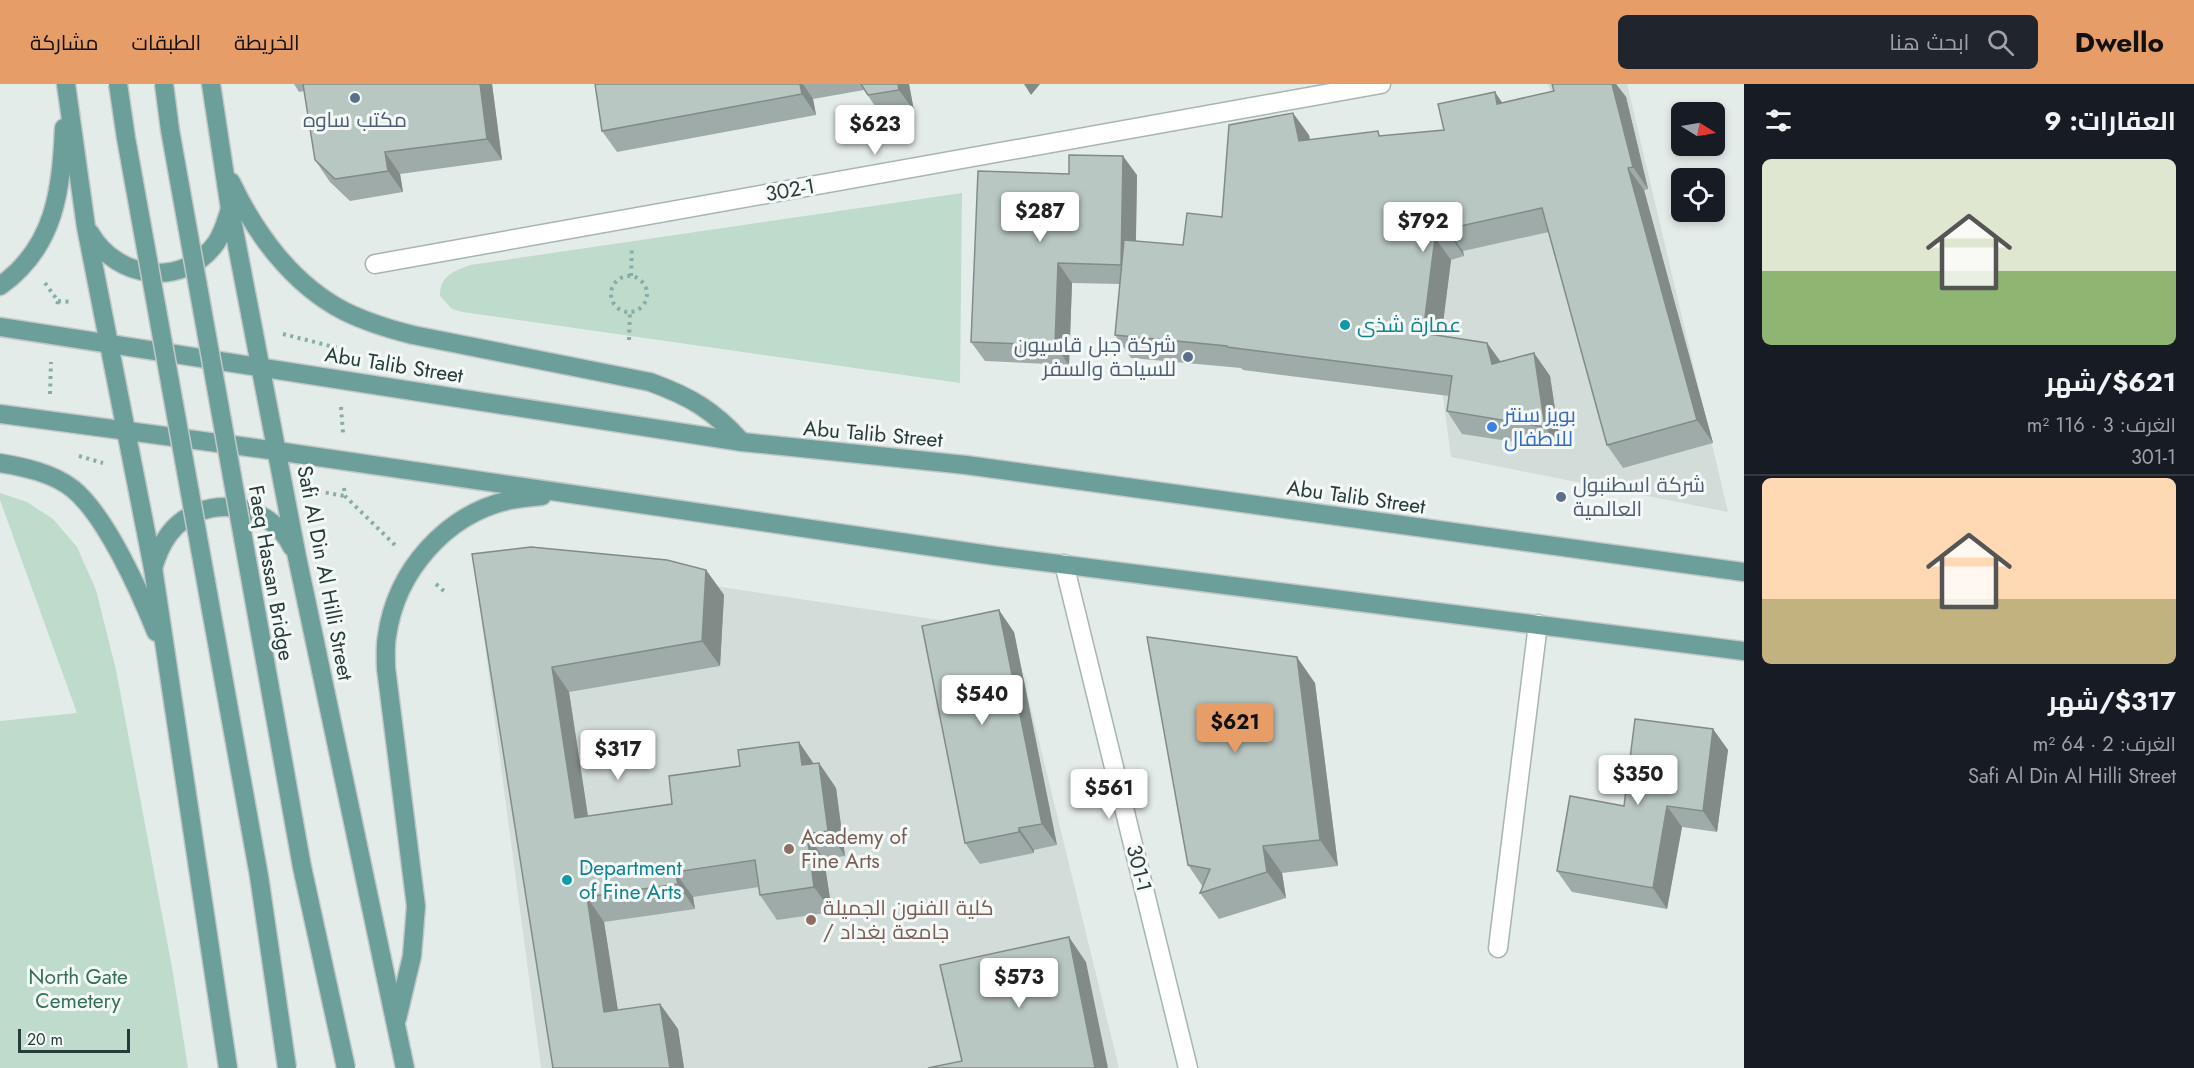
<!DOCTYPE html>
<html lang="ar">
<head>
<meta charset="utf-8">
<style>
  body { margin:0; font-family:Jost,Cairo,sans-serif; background:#20242c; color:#f1f3f6; direction:rtl; height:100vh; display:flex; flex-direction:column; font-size:22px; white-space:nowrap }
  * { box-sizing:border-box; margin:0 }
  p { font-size:20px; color:#9ea1a6 }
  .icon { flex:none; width:33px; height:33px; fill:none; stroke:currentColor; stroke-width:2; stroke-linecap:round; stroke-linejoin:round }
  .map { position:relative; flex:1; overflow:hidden; direction:ltr }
  .side { display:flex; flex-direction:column; background:#171b24; width:450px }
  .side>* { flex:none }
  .needle { width:39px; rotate:101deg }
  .tools { position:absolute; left:1671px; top:18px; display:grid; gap:12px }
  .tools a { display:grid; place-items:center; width:54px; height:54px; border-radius:9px; background:#171b24; box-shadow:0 3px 9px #0003; font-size:30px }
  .scale { position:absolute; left:18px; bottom:15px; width:112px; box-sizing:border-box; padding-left:6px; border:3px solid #253c3a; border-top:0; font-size:16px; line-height:21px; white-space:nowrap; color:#253c3a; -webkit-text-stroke:4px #f4f9f7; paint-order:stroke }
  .price { position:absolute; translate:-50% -51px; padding:0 14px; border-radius:6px; background:#fff; color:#222; font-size:20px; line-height:39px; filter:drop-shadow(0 2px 3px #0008) }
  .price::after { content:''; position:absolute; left:50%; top:36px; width:18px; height:14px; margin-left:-9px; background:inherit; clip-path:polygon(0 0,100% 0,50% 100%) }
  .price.on { background:#e79d67; color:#111 }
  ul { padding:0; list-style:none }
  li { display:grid; align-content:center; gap:12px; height:318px; padding:0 18px }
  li+li { border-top:2px solid #363941 }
  li span { display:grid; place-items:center; height:186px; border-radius:9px; color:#555 }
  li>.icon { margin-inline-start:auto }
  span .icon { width:108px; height:108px; fill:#fffc; stroke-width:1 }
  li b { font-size:26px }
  h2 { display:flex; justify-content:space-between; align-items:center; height:72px; padding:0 18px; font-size:26px }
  header { display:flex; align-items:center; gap:36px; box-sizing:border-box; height:84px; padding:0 30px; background:#e79d67; color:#111 }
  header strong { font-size:28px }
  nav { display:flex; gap:33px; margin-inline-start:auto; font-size:21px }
  .search { width:420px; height:54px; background:#20242c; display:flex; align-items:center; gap:15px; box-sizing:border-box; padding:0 21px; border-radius:9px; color:#9ea1a6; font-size:22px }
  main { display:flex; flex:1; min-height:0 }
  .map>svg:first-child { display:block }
  .built { fill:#d2dcd9 }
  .green { fill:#bedbcb }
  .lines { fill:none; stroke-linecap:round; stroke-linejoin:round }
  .lane-casing { stroke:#a7b4b2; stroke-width:21 }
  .street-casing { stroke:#a7b4b2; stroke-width:21 }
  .primary-casing { stroke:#c2c8c8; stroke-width:21 }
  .path { stroke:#87ada8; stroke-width:4; stroke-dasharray:3 4.5; stroke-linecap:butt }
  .lane { stroke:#fff; stroke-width:18 }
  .street { stroke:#fff; stroke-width:18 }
  .primary { stroke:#6c9e9a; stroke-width:18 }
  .primary-bridge-casing { stroke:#c2c8c8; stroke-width:21; stroke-linecap:butt }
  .primary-bridge { stroke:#6c9e9a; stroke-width:18 }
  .wall { fill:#9faba8 }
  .shaded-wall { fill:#828b88 }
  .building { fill:#b9c7c3; stroke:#828b88; stroke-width:1.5 }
  .service-dot { fill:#5c6f8a; stroke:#f4f9f7; stroke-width:2 }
  .culture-dot { fill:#0f9aa8; stroke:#f4f9f7; stroke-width:2 }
  .shop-dot { fill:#3f7fe0; stroke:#f4f9f7; stroke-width:2 }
  .education-dot { fill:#8d6e63; stroke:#f4f9f7; stroke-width:2 }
  .labels { text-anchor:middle; stroke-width:6; stroke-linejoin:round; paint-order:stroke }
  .service-label { font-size:21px; fill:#4e5e75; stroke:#f4f9f7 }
  .street-label { font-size:21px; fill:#253c3a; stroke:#f4f9f7 }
  .culture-label { font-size:21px; fill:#0d838f; stroke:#f4f9f7; text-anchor:start }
  .shop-label { font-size:21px; fill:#366cbe; stroke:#f4f9f7; text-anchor:start }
  .education-label { font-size:21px; fill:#785e54; stroke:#f4f9f7; text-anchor:start }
  .park-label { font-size:21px; fill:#327055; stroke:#f4f9f7 }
</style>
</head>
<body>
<header>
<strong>Dwello</strong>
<div class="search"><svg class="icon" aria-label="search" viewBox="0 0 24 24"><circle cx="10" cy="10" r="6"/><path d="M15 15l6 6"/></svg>ابحث هنا</div>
<nav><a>الخريطة</a><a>الطبقات</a><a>مشاركة</a></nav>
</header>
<main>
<section class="side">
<h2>العقارات: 9<svg class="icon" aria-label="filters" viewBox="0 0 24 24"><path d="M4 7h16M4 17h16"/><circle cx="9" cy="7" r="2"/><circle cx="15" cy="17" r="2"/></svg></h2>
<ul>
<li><span style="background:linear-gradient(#dfe7d0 60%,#8fb573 0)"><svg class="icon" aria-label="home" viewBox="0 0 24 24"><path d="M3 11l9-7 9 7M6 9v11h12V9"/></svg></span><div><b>$621/شهر</b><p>الغرف: 3 · 116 m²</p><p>301-1</p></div></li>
<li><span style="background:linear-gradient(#ffd9b3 65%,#c2b280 0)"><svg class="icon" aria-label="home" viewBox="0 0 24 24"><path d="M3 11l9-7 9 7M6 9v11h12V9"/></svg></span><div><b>$317/شهر</b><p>الغرف: 2 · 64 m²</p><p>Safi Al Din Al Hilli Street</p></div></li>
</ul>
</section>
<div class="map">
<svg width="1744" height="984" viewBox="0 0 1744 984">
  <rect width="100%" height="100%" fill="#e4ecea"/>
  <g class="built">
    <polygon points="1548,0 1627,0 1728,428 1451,373 1421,147 1585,114"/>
    <polygon points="569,480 1012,547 1119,984 541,984 477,502"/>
  </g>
  <g class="green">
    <path d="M962 109 960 299 463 228 452 225 440 212C440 191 453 188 470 181Z"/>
    <polygon points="0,409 27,418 53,435 77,463 96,506 116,586 173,889 188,984 0,984 0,637 77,629 0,416"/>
  </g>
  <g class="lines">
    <g class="lane-casing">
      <polyline id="lane" points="1498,864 1538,540"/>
    </g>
    <g class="street-casing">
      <g id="street">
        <polyline points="375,180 1381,0"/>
        <polyline points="1064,480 1188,984"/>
      </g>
    </g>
    <g class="primary-casing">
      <g id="primary">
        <polyline points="66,0 86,143 153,484 228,984"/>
        <polyline points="211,0 230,125 297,473 405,984"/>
        <path d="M231 98C255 149 292 200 344 227 366 238 389 245 413 251L650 298C691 313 713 326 742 358"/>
        <path d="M90 149C116 195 183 205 216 159 223 149 226 137 230 125"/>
        <path d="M0 202C55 163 61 107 64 44"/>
        <polyline points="0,243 742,358 966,381 1744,488"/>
        <polyline points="0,330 277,367 996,472 1744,567"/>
        <path d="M0 379C24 383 53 389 73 405 106 432 140 508 156 548"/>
        <path d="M153 484C157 471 161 461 169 450 201 408 270 417 292 463"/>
        <path d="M397 935 412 872 416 822 386 584C386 574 385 562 387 552 396 487 446 430 510 416 520 414 531 413 542 412"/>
      </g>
    </g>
    <g class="path">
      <polyline points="631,192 632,163"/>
      <circle cx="629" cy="210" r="18"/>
      <polyline points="45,199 58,217 57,223"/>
      <polyline points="58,217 72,218"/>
      <polyline points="283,250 338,264"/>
      <polyline points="629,256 630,228"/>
      <polyline points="50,310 51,278"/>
      <polyline points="341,323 343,349"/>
      <polyline points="79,372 103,379"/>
      <polyline points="344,404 345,412 396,462"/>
      <polyline points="311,406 345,412"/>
      <polyline points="436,500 446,509"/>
    </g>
    <use href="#lane" class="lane"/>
    <use href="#street" class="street"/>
    <use href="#primary" class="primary"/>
    <g class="primary-bridge-casing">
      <g id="primary-bridge">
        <polyline points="118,0 126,54 259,792 287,984"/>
        <polyline points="164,0 170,46 302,783 346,984"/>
      </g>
    </g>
    <use href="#primary-bridge" class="primary-bridge"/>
  </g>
  <g class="wall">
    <polygon points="294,0 492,0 502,76 400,90 403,108 350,117 330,98 315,76 304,7 299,8"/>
    <polygon points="595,0 909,0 914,27 882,32 864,6 813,15 816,31 617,68 602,47"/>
    <polygon points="1552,0 1616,0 1626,13 1648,105 1644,106 1713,359 1623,384 1607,361 1549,148 1463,167 1464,172 1451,176 1441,252 1487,259 1501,278 1534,269 1550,292 1561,365 1462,350 1447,327 1449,312 1243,286 1241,284 1131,274 1115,251 1120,200 1072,199 1069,281 985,277 971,258 1069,90 1137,91 1136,157 1183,161 1222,133 1309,51 1310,56 1382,52 1444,46 1502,19 1554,7"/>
    <polygon points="472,470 706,486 724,511 720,582 569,608 588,732 672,720 819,679 836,704 845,772 824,775 832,828 777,836 760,811 759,803 693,813 695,825 604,838 618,926 660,920 678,945 684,984 553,984"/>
    <polygon points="1014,548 1057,761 1034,766 1034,769 980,780 965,759"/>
    <polygon points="1315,599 1338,782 1282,789 1286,814 1219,835 1200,809 1203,803 1188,781"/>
    <polygon points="1713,645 1728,666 1717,748 1682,743 1667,825 1572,808 1557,787 1624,722"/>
  </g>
  <g class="shaded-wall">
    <polygon points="480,0 492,0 502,76 487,55"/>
    <polygon points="800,0 803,0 813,15 816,31 802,10"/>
    <polygon points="898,0 909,0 914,27 899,6"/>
    <polygon points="1024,0 1040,0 1031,11"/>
    <polygon points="1612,0 1616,0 1626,13 1648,105 1633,83"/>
    <polygon points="1495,8 1510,30 1497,20"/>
    <polygon points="1293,29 1309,51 1314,80 1299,57"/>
    <polygon points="385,68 400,90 403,108 388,87"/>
    <polygon points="1123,72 1137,91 1135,200 1121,181"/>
    <polygon points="1628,84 1644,106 1713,359 1697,336"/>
    <polygon points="1447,145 1463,167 1464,172 1449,150"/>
    <polygon points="1435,154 1451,176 1439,272 1423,249"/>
    <polygon points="1058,179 1072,199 1069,281 1055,261"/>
    <polygon points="1487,259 1503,281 1492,280"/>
    <polygon points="1534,269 1550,292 1561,365 1545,343"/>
    <polygon points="706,486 724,511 720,582 702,557"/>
    <polygon points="999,526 1014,548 1057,761 1042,740"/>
    <polygon points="1297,573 1315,599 1338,782 1320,756"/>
    <polygon points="552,583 569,608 592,759 575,734"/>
    <polygon points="1713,645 1728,666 1717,748 1703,727"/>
    <polygon points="799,658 816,683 802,681"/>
    <polygon points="819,679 836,704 845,772 828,747"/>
    <polygon points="1667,722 1682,743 1667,825 1653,804"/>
    <polygon points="1019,744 1034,766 1034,769 1019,748"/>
    <polygon points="807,750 824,775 832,828 814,803"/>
    <polygon points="1263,762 1282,789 1286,814 1267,788"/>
    <polygon points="675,788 693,813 695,825 678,800"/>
    <polygon points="587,813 604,838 622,953 604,928"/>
    <polygon points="1069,853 1086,878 1108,984 1095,984"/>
    <polygon points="660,920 678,945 684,984 670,984"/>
  </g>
  <g class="building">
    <polygon points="303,0 480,0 487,55 385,68 388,87 335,95 315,76"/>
    <polygon points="595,0 800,0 802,10 602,47"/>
    <polygon points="861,0 898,0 899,6 868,11"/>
    <polygon points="1552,0 1612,0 1633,83 1628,84 1697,336 1607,361 1542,124 1447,145 1449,150 1435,154 1423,249 1487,259 1492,280 1534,269 1545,343 1447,327 1452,292 1227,263 1227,262 1115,251 1124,156 1183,161 1187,129 1222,133 1229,41 1293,29 1299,57 1378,47 1379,52 1444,46 1438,20 1495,8 1497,20 1554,7"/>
    <polygon points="1069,71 1123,72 1121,181 1058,179 1055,261 971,258 978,87 1069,90"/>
    <polygon points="531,463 667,476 706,486 702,557 552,583 575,734 672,720 669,692 740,682 738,666 799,658 802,681 819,679 828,747 807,750 814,803 760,811 755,776 675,788 678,800 587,813 604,928 660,920 670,984 553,984 472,470"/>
    <polygon points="999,526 1042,740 1019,744 1019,748 965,759 922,542"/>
    <polygon points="1147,553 1297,573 1320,756 1263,762 1267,788 1200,809 1210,785 1188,781"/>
    <polygon points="1635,635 1713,645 1703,727 1667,722 1653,804 1557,787 1570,712 1624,722"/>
    <polygon points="1069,853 1095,984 928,984 962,977 940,881"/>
  </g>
  <g class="service-dot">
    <circle cx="355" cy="14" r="6"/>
    <circle cx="1188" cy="273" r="6"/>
    <circle cx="1561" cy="413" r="6"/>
  </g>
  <g class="culture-dot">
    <circle cx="1345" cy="241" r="6"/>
    <circle cx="567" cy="796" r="6"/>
  </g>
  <circle class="shop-dot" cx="1492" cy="343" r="6"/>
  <g class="education-dot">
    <circle cx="789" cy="765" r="6"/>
    <circle cx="811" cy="836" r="6"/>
  </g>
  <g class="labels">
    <g class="service-label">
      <text x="355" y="43">مكتب ساوه</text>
      <text x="1176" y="268" text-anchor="end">شركة جبل قاسيون<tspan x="1176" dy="24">للسياحة والسفر</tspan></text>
      <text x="1573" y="408" text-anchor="start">شركة اسطنبول<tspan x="1573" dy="24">العالمية</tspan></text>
    </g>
    <g class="street-label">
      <text transform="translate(790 106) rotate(-10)" y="7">302-1</text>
      <text transform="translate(394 281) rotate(9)" y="7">Abu Talib Street</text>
      <text transform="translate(873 350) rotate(5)" y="7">Abu Talib Street</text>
      <text transform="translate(1356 413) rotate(8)" y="7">Abu Talib Street</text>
      <text transform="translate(271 489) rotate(80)" y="7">Faeq Hassan Bridge</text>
      <text transform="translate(325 489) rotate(79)" y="7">Safi Al Din Al Hilli Street</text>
      <text transform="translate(1139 784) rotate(76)" y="7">301-1</text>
    </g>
    <g class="culture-label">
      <text x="1357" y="248">عمارة شذى</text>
      <text x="579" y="791">Department<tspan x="579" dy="24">of Fine Arts</tspan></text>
    </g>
    <g class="shop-label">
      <text x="1504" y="338">بويز سنتر<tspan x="1504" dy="24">للاطفال</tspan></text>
    </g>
    <g class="education-label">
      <text x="801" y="760">Academy of<tspan x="801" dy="24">Fine Arts</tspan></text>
      <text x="823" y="831">كلية الفنون الجميلة<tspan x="823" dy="24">/ جامعة بغداد</tspan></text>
    </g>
    <g class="park-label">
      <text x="78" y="900">North Gate<tspan x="78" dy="24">Cemetery</tspan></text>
    </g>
  </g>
</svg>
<div class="tools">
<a><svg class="needle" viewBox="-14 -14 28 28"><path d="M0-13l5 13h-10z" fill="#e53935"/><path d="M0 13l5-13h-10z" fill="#9ea1a6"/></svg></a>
<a><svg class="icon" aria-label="locate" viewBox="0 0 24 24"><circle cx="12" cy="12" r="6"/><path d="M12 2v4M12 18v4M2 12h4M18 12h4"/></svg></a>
</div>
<div class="scale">20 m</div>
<b class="price" style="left:875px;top:72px">$623</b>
<b class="price" style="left:1040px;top:159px">$287</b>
<b class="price" style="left:1423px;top:169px">$792</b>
<b class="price" style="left:982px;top:642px">$540</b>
<b class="price on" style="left:1235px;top:670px">$621</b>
<b class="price" style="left:618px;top:697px">$317</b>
<b class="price" style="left:1638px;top:722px">$350</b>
<b class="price" style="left:1109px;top:736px">$561</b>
<b class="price" style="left:1019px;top:925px">$573</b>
</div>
</main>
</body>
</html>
